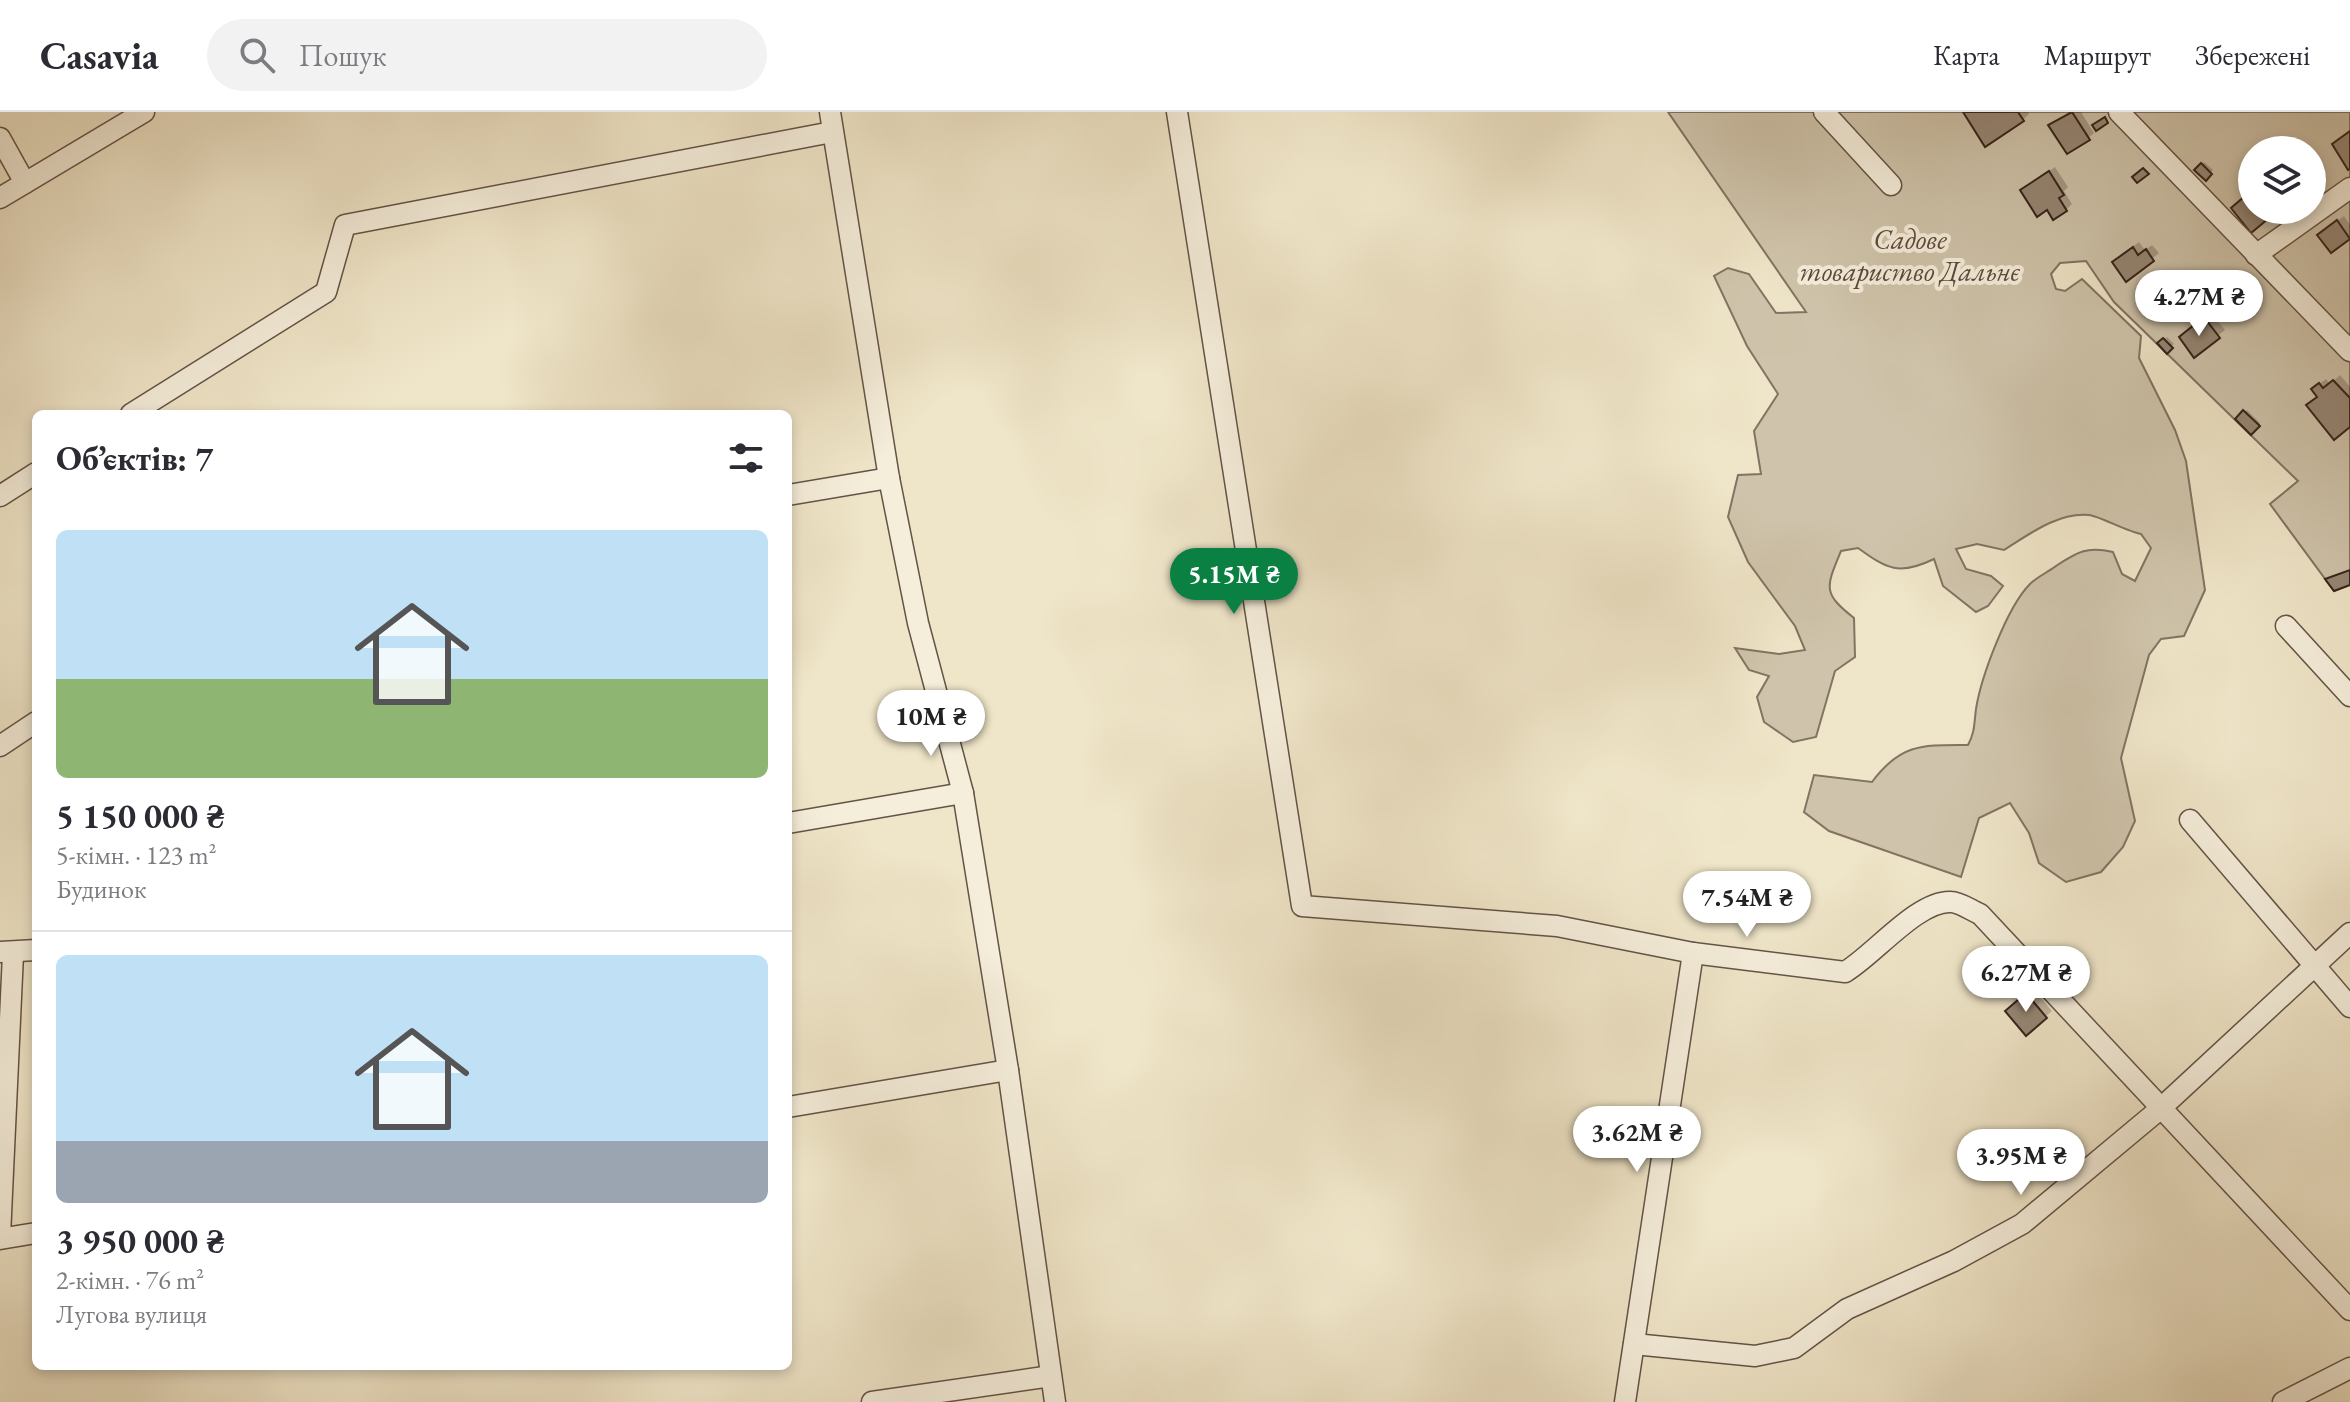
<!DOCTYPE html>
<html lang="uk">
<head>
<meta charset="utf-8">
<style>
  body { margin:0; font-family:"EB Garamond",serif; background:#f2f2f3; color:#2b2b33; height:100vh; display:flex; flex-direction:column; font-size:30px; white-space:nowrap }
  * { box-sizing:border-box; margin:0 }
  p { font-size:26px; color:#7c7c81 }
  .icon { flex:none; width:44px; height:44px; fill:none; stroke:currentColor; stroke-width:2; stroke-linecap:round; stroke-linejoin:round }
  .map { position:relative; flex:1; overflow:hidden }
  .panel { position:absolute; left:32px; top:298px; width:760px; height:960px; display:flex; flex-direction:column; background:#fff; border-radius:12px; box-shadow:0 4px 12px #0003 }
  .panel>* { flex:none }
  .fabs { position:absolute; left:2238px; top:24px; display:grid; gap:16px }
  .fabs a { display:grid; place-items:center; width:88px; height:88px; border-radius:50%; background:#fff; box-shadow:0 4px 12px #0003; font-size:40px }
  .price { position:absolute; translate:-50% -68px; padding:0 18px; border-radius:28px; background:#fff; color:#222; font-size:26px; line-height:52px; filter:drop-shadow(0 2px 4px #0008) }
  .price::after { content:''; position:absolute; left:50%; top:48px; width:24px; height:18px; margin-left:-12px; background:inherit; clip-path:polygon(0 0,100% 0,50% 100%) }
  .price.on { background:#0b8043; color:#fff }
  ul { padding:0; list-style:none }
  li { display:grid; align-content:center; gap:16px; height:424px; padding:0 24px }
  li+li { border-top:2px solid #e1e1e2 }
  li span { display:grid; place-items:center; height:248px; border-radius:12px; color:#555 }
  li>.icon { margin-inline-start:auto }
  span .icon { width:144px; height:144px; fill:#fffc; stroke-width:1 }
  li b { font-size:34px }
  h2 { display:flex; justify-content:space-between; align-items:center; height:96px; padding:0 24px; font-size:34px }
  header { display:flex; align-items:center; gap:48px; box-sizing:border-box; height:112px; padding:0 40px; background:#fff; border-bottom:2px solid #e1e1e2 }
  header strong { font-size:38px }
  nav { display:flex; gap:44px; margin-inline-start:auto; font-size:28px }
  .search { width:560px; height:72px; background:#f2f2f3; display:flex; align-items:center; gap:20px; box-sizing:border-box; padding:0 28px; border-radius:44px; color:#7c7c81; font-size:30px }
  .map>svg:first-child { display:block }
  .green { fill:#cfc4ab; stroke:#827363; stroke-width:2; fill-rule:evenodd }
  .shadow { fill:#0003 }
  .building { fill:#968775; stroke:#35221b; stroke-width:2 }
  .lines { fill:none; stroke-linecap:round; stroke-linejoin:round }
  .street-casing { stroke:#645346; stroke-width:23 }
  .street { stroke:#f5eedb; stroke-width:20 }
  .labels { text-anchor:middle; stroke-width:8; stroke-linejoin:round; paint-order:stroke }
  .park-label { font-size:28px; font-style:italic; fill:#5c4a3f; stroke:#f5eedb }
</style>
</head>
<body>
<header>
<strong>Casavia</strong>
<div class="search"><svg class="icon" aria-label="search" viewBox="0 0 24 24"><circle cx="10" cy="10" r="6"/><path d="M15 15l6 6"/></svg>Пошук</div>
<nav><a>Карта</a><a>Маршрут</a><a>Збережені</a></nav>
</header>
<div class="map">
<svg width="2350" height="1290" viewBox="0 0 2350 1290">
  <rect width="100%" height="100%" fill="#efe5c8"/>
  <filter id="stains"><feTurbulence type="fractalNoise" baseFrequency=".0025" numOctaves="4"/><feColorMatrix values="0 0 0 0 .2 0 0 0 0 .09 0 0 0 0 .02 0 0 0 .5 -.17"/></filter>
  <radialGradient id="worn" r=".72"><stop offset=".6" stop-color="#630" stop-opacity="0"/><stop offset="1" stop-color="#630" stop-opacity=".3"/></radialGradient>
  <path class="green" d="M1668 0H2350V473L2334 479 2270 392 2298 369 2114 190 2086 149 2060 151 2051 162 2056 177 2065 179 2082 167 2141 224 2139 246 2175 318 2186 349 2205 478 2184 524 2161 527 2149 543 2121 646 2135 709 2123 735 2101 760 2066 770 2039 751 2029 721 2010 691 1979 706 1961 765 1829 719 1804 700 1814 663 1872 670C1901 631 1923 633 1968 633 1975 620 1974 612 1976 597 1981 565 2007 495 2030 472 2037 465 2048 460 2056 454 2077 440 2087 434 2113 440L2122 462 2135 469 2151 436 2141 422C2126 419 2099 404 2089 403 2058 400 2028 423 2004 438L1977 432 1956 437 1966 457 1991 464 2003 474 1988 494 1976 500 1943 474 1934 447C1899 464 1887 457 1858 436L1841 439C1826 475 1822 481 1854 506L1855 545 1835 559 1816 625 1793 630 1764 610 1757 585 1769 564 1749 558 1735 536 1779 542 1805 538 1795 514 1748 450 1728 405 1738 363 1761 362 1754 319 1778 282 1747 234 1714 164 1728 156 1749 162 1776 201 1806 200ZM2252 38H2312V98H2252Z"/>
  <g class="shadow">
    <polygon points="1966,0 2028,0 2029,2 2023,8"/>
    <polygon points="2069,0 2081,0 2094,21 2088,26 2051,14"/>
    <polygon points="2204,50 2213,58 2206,66 2197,58"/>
    <polygon points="2055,55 2068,75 2064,79 2072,92 2066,98 2022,78"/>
    <polygon points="2312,56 2322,70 2312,78"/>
    <polygon points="2252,80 2252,98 2273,99 2251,118"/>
    <polygon points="2344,104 2350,113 2350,124 2331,138 2326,117"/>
    <polygon points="2139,130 2145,138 2152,133 2159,141 2127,167 2120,144"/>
    <polygon points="2211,201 2225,218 2194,243 2187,220"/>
    <polygon points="2167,225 2174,232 2167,239 2160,232"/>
    <polygon points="2340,263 2350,275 2350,312 2319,284 2319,272 2326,267 2330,272"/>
    <polygon points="2247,298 2260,311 2251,320 2238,307"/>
    <polygon points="2033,877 2052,899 2026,921 2013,894"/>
  </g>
  <g class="building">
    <polygon points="1963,0 2018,0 2024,9 1985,35"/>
    <polygon points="2072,0 2090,28 2067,42 2048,13"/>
    <polygon points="2105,5 2108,11 2096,19 2092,13"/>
    <polygon points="2350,19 2350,57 2348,58 2332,32"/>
    <polygon points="2201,51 2212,62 2206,69 2194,58"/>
    <polygon points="2143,56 2149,62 2137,71 2132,65"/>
    <polygon points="2049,59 2064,83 2059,86 2067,99 2053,108 2047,98 2037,105 2020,78"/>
    <polygon points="2252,78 2252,98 2263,98 2269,106 2251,121 2231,96"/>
    <polygon points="2337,108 2350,127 2331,141 2317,123"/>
    <polygon points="2133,135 2138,143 2146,137 2154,149 2126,170 2112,150"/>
    <polygon points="2204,205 2220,226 2194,246 2179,225"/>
    <polygon points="2163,226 2173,236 2167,242 2157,231"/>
    <polygon points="2333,268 2350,286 2350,315 2334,328 2306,293 2317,285 2311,277 2319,271 2323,276"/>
    <polygon points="2243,298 2260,314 2251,323 2235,307"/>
    <polygon points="2350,458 2350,473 2334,479 2325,467"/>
    <polygon points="2026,881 2047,906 2026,924 2005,899"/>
  </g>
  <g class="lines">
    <g class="street-casing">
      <g id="street">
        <polyline points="830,0 889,366 918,511 963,681 1008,958 1055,1290"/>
        <path d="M1177 0 1302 794 1557 814 1693 841 1845 860C1874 843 1918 788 1951 790 1960 790 1972 799 1980 802L2350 1198"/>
        <polyline points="1824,0 1891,73"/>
        <polyline points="2119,0 2350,239"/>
        <polyline points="0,26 25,71"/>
        <polyline points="0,86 144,0"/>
        <polyline points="2256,143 2350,76"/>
        <polyline points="131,302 326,180 345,113 832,20"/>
        <polyline points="788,383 889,366"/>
        <polyline points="0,384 36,361"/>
        <polyline points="2286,514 2350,584"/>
        <polyline points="0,634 36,610"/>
        <polyline points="2190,708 2350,895"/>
        <polyline points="788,711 963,681"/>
        <polyline points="0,840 36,838"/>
        <polyline points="788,995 1008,958"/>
        <polyline points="0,1124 13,842"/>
        <polyline points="0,1127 36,1121"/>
        <polyline points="1634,1232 1755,1244 1794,1236 1847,1197 1954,1149 2022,1112 2160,997 2350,821"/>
        <polyline points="872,1290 1051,1264"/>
        <polyline points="1625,1290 1693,841"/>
        <polyline points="2283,1290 2350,1256"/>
      </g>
    </g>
    <use href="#street" class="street"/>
  </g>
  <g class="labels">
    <g class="park-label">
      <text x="1910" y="137">Садове<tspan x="1910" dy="32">товариство Дальнє</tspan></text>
    </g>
  </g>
  <rect width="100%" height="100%" filter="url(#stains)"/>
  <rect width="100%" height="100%" fill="url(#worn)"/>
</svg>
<div class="fabs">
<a><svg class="icon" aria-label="layers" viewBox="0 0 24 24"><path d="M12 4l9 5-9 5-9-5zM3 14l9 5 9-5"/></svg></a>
</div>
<b class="price" style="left:2199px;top:226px">4.27M ₴</b>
<b class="price on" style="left:1234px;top:504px">5.15M ₴</b>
<b class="price" style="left:931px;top:646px">10M ₴</b>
<b class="price" style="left:1747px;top:827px">7.54M ₴</b>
<b class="price" style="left:2026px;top:902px">6.27M ₴</b>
<b class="price" style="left:1637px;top:1062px">3.62M ₴</b>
<b class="price" style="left:2021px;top:1085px">3.95M ₴</b>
<section class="panel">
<h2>Об’єктів: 7<svg class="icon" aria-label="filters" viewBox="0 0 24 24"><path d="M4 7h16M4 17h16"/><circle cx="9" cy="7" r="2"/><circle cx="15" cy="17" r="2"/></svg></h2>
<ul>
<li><span style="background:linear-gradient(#bfe0f5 60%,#8fb573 0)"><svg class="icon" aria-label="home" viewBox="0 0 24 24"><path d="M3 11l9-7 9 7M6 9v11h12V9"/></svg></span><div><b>5 150 000 ₴</b><p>5-кімн. · 123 m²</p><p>Будинок</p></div></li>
<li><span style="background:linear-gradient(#bfe0f5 75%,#9aa5b1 0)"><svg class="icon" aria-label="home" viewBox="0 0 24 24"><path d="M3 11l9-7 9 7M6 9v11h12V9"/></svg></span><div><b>3 950 000 ₴</b><p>2-кімн. · 76 m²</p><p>Лугова вулиця</p></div></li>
</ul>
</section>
</div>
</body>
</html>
